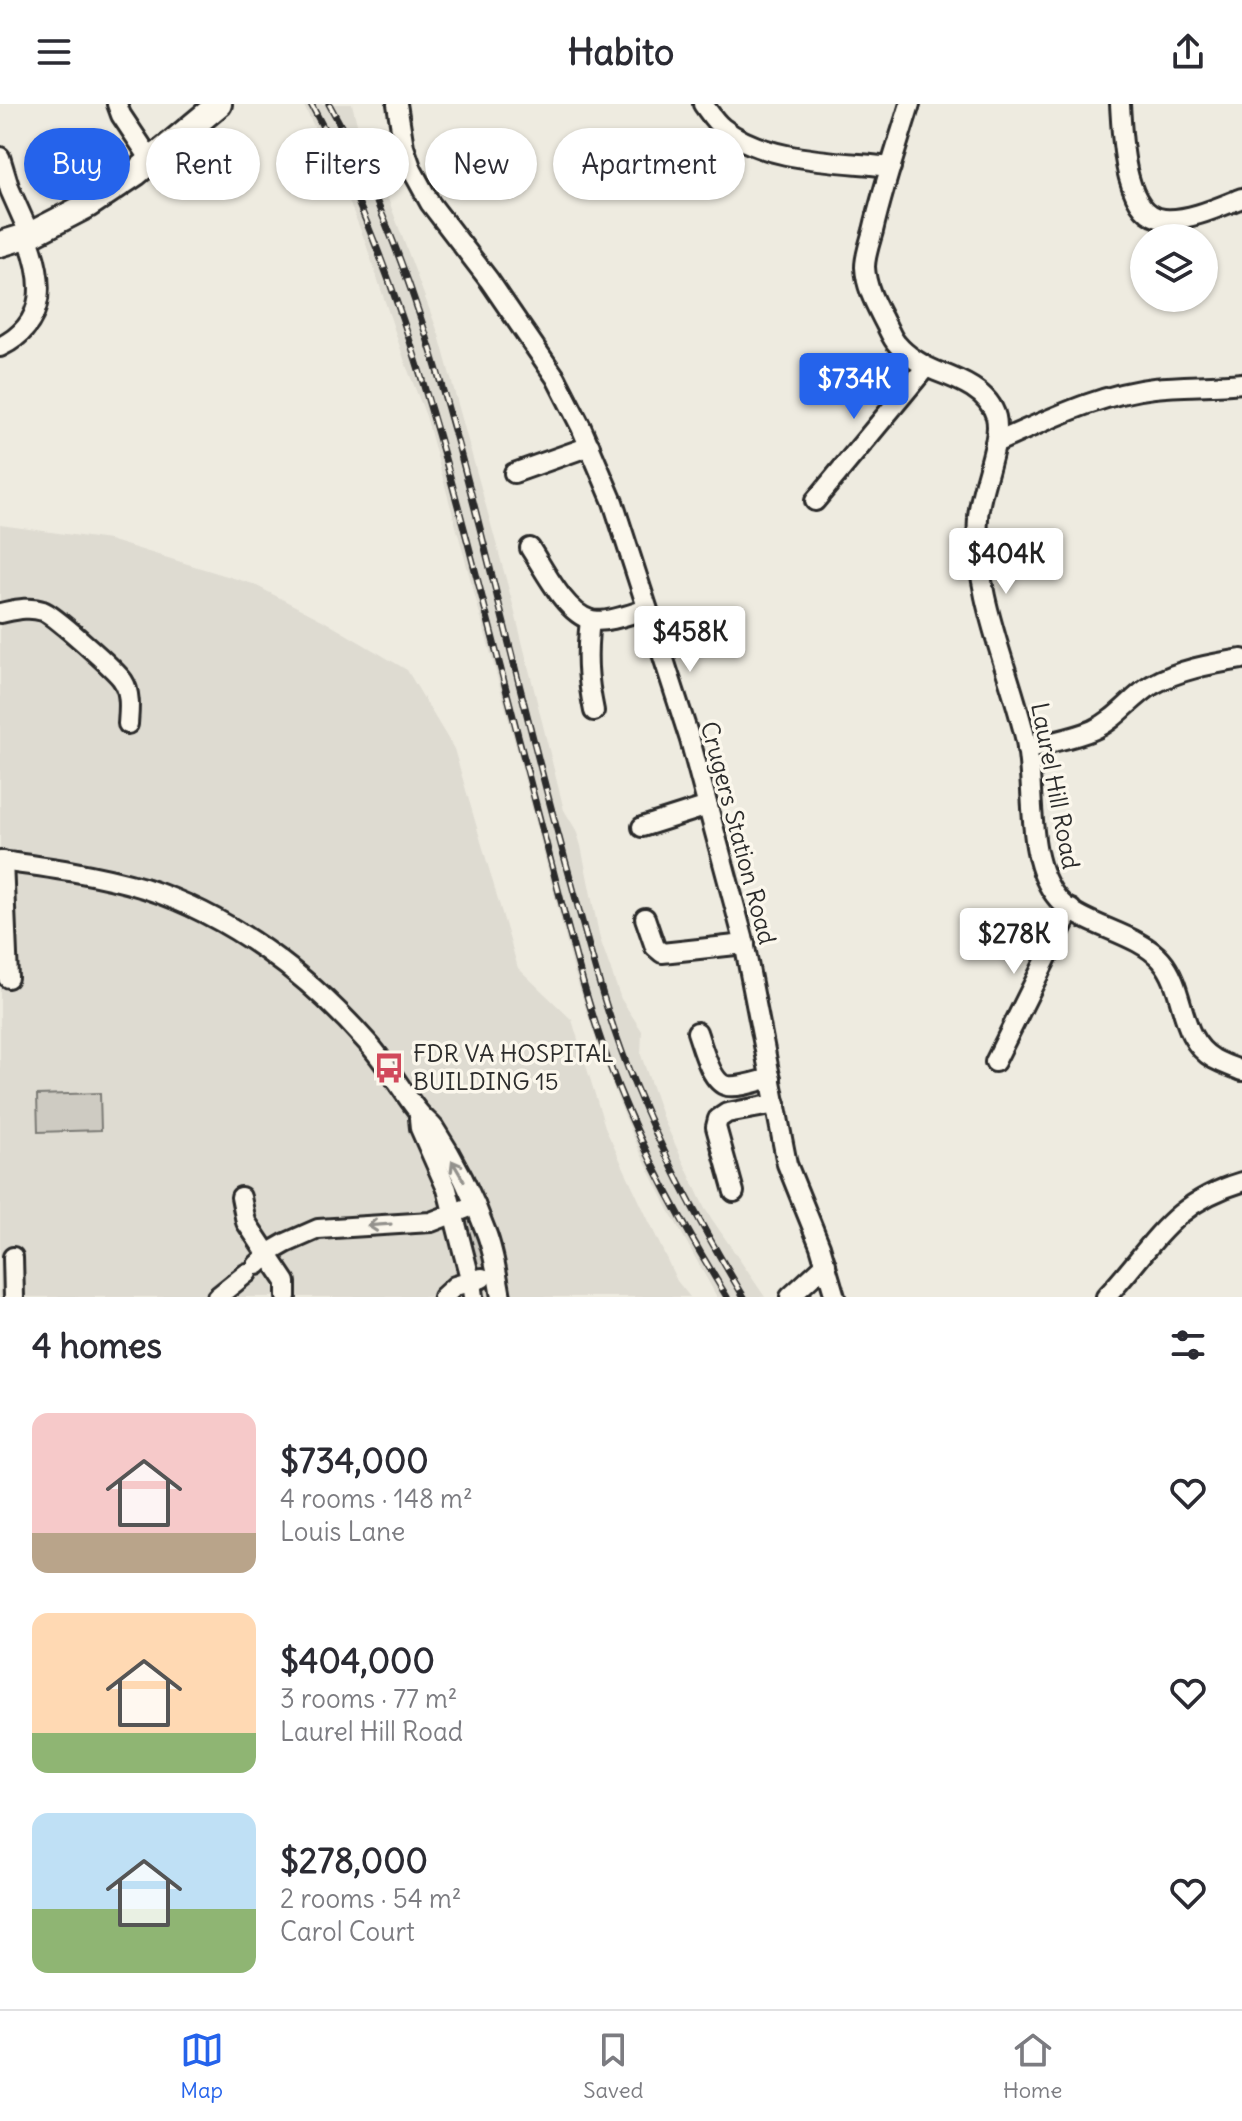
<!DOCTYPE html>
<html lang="en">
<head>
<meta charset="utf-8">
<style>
  body { margin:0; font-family:Delius,sans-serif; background:#f2f2f3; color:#2b2b33; height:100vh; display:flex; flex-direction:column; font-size:30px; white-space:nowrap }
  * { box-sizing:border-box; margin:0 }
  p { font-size:26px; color:#7c7c81 }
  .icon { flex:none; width:44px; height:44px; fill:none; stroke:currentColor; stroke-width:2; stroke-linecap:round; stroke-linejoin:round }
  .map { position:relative; height:1193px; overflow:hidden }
  .sheet { display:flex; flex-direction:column; background:#fff; flex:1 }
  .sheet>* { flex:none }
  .hud { position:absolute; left:24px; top:24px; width:800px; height:72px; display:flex; gap:16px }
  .fabs { position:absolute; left:1130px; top:120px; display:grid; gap:16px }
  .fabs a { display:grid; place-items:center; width:88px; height:88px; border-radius:50%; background:#fff; box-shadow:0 2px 6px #0004; font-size:40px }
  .price { position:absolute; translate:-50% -68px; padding:0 18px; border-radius:8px; background:#fff; color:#222; font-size:26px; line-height:52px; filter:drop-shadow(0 2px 4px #0008) }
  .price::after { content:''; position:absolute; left:50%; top:48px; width:24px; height:18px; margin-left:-12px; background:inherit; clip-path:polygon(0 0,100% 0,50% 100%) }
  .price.current { background:#2563eb; color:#fff }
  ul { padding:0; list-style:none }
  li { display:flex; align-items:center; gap:24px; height:200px; padding:0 32px }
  li span { display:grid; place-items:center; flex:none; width:224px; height:160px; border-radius:16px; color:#555 }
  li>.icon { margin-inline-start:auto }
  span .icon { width:96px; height:96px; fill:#fffc; stroke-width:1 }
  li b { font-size:34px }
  h2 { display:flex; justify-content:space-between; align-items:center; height:96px; padding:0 32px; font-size:34px }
  .tag { padding:0 28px; border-radius:36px; background:#fff; box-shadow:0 2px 6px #0004; font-size:28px; line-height:72px }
  .tag.current { background:#2563eb; color:#fff }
  header { display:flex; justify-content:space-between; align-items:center; height:104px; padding:0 32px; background:#fff; font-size:36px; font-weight:700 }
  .dock { display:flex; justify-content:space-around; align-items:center; height:112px; border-top:2px solid #e1e1e2; background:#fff; font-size:22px; color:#7c7c81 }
  .dock a { display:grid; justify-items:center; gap:4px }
  .dock .current { color:#2563eb }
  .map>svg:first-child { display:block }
  .built { fill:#dedbd1 }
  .green { fill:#cecbc2; stroke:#7c7b76; stroke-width:2 }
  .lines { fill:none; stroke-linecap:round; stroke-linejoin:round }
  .minor-casing { stroke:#2b2b2b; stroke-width:24 }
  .major-casing { stroke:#2b2b2b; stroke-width:30 }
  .minor { stroke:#fbf7ec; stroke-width:18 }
  .major { stroke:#fbf7ec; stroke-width:24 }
  .rail-casing { stroke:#2b2b2b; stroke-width:7 }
  .rail { stroke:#fbf7ec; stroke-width:4; stroke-dasharray:12; stroke-linecap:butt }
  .oneway { stroke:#93918c }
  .labels { text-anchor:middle; stroke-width:7; stroke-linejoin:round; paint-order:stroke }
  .street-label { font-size:24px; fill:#2b2b2b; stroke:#fbf7ec }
  .poi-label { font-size:24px; fill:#2b2b2b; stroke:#fbf7ec; text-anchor:start }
</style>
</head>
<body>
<header><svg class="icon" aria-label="menu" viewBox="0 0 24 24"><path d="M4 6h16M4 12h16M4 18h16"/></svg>Habito<svg class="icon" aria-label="share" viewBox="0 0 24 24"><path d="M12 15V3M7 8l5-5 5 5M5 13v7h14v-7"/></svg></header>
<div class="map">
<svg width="1242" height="1193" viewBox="0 0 1242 1193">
  <rect width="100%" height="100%" fill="#eeebe0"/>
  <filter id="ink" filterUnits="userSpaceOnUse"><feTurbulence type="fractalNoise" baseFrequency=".0125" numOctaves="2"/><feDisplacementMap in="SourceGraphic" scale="16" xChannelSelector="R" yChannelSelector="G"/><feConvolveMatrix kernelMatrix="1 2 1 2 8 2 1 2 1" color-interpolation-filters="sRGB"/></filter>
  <g filter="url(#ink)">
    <g class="built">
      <polygon points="303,0 352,0 358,24 384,84 439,231 512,497 564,706 576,726 581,742 600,835 621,895 642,927 641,951 662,1012 705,1105 765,1193 717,1193 671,1110 641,1050 620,1001 593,927 574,867 517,646 426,312 406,261 365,137 342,80"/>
      <polygon points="0,421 109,436 253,480 322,516 407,566 454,645 518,864 572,916 606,1026 677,1177 690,1193 0,1193"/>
    </g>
    <g class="green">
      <polygon points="100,989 101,1026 38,1028 37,991"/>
      <polygon points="468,1115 473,1116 478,1127 487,1161 481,1166 476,1167 463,1118"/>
    </g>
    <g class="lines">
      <g class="minor-casing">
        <g id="minor">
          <polyline points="117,0 121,11 151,56"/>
          <polyline points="397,0 404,43 412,66 430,99 489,176 556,274 581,323 613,398 690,636 743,833 787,1060 820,1142 835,1193"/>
          <path d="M703 0C709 8 715 18 723 24 764 58 839 57 891 63"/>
          <path d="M910 0C897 42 883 84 873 127 870 138 865 152 865 163 866 184 876 201 885 219 889 226 892 235 897 240 906 251 923 262 936 267 960 276 989 287 996 313 1002 338 979 385 978 414 973 492 1009 563 1026 637 1036 684 1024 755 1058 795 1081 822 1137 828 1161 856 1187 886 1177 933 1214 955 1223 960 1233 963 1242 967"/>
          <path d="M1120 0C1122 30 1123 111 1164 115 1189 117 1219 103 1242 94"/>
          <polyline points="0,53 10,86 30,131"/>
          <path d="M0 243C49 219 44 175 27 132"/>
          <path d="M995 339C1046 317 1099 290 1154 284 1184 281 1213 282 1242 279"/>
          <polyline points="514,369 590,342"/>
          <polyline points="815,397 926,263"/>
          <path d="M530 444C544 465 565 509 591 516 606 520 633 509 647 505"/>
          <path d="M0 509C15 506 29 502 43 507 53 510 117 567 123 577 131 589 129 607 128 620"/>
          <path d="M590 516C586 551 587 573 594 607"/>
          <path d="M1027 645C1048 638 1072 635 1093 626 1116 616 1131 594 1152 581 1180 565 1212 560 1242 555"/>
          <polyline points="642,723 708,702"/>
          <path d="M0 757C48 763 97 770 144 784 231 812 307 870 367 938 386 959 400 984 417 1006 422 1013 429 1018 434 1024 455 1056 473 1092 486 1128 494 1148 497 1171 501 1193"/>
          <polyline points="3,757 8,874"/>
          <polyline points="645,814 655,843 662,849 745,840"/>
          <path d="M697 928C702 942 711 979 727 982 740 984 758 977 771 974"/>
          <polyline points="995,958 1071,805"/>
          <polyline points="419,1014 420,1024 447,1085 471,1178 473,1193"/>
          <polyline points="734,1088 716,1023 718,1015 727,1009 776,1000"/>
          <polyline points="241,1093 246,1118 286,1178 286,1193"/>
          <polyline points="13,1153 14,1193"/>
          <polyline points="257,1161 272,1147 286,1139 318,1125 431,1118 475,1101"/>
          <polyline points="217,1193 247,1169"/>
          <polyline points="443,1193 455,1182 482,1174"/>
          <polyline points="790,1193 826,1160"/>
          <path d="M1106 1193C1154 1142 1169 1100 1242 1078"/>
        </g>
      </g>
      <g class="major-casing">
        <polyline id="major" points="0,140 30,131 88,101 136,69 219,0"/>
      </g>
      <use href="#minor" class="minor"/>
      <use href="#major" class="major"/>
      <g class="rail-casing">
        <g id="rail">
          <path d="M311 0C386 139 429 291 469 443 495 542 520 641 546 739 565 811 582 884 607 954 638 1039 680 1117 727 1193"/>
          <path d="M329 0C406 138 447 293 485 444 513 555 540 667 571 777 590 847 608 917 636 984 666 1057 703 1126 744 1193"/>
        </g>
      </g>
      <use href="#rail" class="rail"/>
    </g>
    <defs><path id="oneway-shaft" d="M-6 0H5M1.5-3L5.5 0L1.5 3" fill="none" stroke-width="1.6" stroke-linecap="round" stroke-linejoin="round" transform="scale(2)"/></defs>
    <g class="oneway">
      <use href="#oneway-shaft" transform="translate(458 1067) rotate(-120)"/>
      <use href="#oneway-shaft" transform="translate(379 1121) rotate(176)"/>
    </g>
  </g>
  <defs>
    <g id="bus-bare" transform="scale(2.4)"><path d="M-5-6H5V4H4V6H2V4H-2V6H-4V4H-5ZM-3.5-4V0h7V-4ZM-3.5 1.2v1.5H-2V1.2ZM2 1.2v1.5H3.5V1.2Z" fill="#d1495b" stroke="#fbf7ec" stroke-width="2.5" paint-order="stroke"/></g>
  </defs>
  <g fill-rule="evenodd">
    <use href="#bus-bare" x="389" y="964"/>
  </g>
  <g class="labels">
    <g class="street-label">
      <text transform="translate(1055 682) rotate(79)" y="8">Laurel Hill Road</text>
      <text transform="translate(738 729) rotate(75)" y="8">Crugers Station Road</text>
    </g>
    <g class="poi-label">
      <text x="413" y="958">FDR VA HOSPITAL<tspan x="413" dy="28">BUILDING 15</tspan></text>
    </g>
  </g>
</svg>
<div class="fabs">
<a><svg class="icon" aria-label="layers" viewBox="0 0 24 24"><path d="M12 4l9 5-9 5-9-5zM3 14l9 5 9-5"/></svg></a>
</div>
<b class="price current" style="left:854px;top:317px">$734K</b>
<b class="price" style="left:1006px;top:492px">$404K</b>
<b class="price" style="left:690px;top:570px">$458K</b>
<b class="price" style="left:1014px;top:872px">$278K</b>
<div class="hud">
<a class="tag current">Buy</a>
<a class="tag">Rent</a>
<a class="tag">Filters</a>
<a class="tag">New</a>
<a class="tag">Apartment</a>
</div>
</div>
<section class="sheet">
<h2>4 homes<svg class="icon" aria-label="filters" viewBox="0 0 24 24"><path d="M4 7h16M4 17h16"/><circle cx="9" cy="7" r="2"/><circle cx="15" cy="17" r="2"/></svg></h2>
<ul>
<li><span style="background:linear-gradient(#f6c9c9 75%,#b9a48a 0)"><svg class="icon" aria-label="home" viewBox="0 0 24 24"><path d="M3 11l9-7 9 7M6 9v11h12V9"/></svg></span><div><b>$734,000</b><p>4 rooms · 148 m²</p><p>Louis Lane</p></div><svg class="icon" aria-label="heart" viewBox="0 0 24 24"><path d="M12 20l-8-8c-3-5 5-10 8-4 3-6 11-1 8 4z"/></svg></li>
<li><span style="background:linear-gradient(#ffd9b3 75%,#8fb573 0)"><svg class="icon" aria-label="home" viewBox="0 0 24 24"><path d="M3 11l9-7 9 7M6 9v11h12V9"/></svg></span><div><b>$404,000</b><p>3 rooms · 77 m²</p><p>Laurel Hill Road</p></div><svg class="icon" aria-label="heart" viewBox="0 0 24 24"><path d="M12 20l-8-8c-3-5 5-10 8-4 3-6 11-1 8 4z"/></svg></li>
<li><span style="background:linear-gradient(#bfe0f5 60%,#8fb573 0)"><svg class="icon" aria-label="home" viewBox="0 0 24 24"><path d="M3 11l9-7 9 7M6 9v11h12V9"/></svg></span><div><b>$278,000</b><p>2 rooms · 54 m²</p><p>Carol Court</p></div><svg class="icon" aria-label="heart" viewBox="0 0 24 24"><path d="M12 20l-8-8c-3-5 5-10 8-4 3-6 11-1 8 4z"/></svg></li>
</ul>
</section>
<nav class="dock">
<a class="current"><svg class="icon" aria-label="map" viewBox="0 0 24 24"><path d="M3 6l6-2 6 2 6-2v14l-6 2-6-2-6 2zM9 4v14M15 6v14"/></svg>Map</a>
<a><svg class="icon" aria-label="saved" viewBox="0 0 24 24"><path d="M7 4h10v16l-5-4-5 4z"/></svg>Saved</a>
<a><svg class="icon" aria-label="home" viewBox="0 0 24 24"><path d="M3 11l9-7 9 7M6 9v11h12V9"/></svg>Home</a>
</nav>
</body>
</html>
